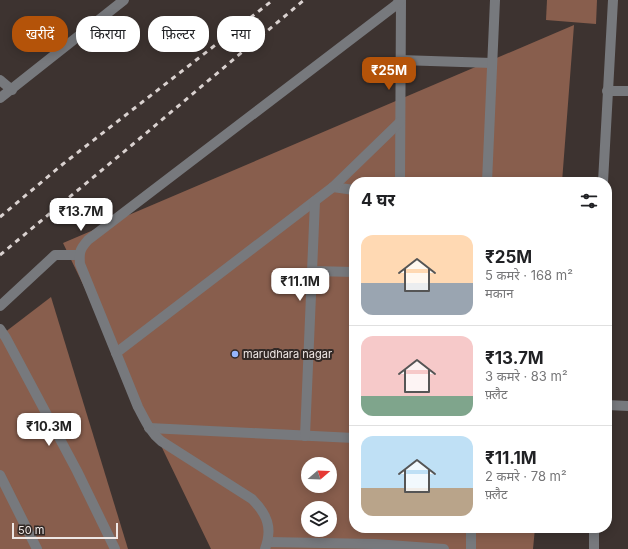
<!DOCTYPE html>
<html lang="hi">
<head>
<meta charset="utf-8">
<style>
  body { margin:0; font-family:Inter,"Noto Sans Devanagari",sans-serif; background:#f2f2f2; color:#202124; height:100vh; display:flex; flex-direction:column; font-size:15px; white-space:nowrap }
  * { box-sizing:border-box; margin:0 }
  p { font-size:13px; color:#757577 }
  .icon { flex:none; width:22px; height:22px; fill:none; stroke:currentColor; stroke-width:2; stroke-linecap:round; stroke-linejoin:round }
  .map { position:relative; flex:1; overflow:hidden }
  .details { position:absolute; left:349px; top:177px; width:263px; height:356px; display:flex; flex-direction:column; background:#fff; border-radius:16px; box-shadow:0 2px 10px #0003 }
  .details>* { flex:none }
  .hud { position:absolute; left:12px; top:16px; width:277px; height:36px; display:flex; gap:8px }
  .needle { width:26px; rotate:71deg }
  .controls { position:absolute; left:301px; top:457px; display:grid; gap:8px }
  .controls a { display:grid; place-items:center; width:36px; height:36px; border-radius:50%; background:#fff; box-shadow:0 2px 10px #0003; font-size:20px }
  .scale { position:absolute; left:12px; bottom:10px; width:106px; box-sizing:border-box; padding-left:4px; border:2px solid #eee7e5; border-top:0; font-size:11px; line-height:14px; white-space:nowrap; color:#eee7e5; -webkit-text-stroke:3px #322926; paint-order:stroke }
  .price { position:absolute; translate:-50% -34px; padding:0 9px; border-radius:8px; background:#fff; color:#222; font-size:13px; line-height:26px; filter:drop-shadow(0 1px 2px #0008) }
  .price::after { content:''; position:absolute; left:50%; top:24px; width:12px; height:9px; margin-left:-6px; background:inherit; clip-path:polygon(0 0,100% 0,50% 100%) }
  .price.on { background:#b45309; color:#fff }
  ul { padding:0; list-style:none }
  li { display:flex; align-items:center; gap:12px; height:100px; padding:0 12px }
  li+li { border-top:1px solid #e0e0e0 }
  li span { display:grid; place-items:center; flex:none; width:112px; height:80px; border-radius:12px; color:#555 }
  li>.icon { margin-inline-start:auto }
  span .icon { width:48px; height:48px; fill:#fffc; stroke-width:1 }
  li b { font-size:17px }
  h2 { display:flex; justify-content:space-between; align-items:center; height:48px; padding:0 12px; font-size:17px }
  .pill { padding:0 14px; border-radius:16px; background:#fff; box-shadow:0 2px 10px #0003; font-size:14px; line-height:36px }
  .pill.on { background:#b45309; color:#fff }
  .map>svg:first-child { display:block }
  .building { fill:#885e4d; fill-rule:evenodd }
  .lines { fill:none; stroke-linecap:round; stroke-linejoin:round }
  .minor { stroke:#77797d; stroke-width:10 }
  .rail { stroke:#dad2d0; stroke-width:3; stroke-dasharray:5 5; stroke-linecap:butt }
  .poi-dot { fill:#95b6fd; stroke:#322926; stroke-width:1.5 }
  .labels { text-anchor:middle; stroke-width:4; stroke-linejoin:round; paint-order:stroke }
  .poi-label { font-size:11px; fill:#eee7e5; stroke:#322926; text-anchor:start }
</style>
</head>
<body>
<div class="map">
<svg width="628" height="549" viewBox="0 0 628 549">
  <rect width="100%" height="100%" fill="#3d3330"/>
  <g class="building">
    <polygon points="547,0 597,0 596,24 546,20"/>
    <path d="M574 25 562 182H354V528H535L533 549H211L63 243ZM308 464H330V486H308ZM308 508H330V530H308Z"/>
    <polygon points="51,297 128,549 0,549 0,336"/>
  </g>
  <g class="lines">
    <g class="minor">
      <polyline points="400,60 492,63"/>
      <polyline points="0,80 12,90"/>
      <polyline points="607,91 628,91"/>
      <polyline points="0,98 124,0"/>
      <polyline points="400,182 401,0"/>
      <polyline points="487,182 495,0"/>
      <polyline points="603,182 613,0"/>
      <polyline points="333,187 354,190"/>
      <polyline points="312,271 354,272"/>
      <polyline points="0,306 55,255 79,255"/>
      <polyline points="0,329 6,338 77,471 115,549"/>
      <polyline points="116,353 333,187 400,122"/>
      <polyline points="607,405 628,406"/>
      <polyline points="149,428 354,438"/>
      <polyline points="305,436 315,201"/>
      <polyline points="0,475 37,549"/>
      <polyline points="268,542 375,544 444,549"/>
      <path d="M265 549C273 528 267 514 252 499L161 441C150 432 145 420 138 407L80 264C79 252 80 249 88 240L396 5 400 0"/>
      <polyline points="471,549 471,528"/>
      <polyline points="594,549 594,528"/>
    </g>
    <g class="rail">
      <polyline points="0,217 63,164 273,0"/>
      <polyline points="0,255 132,145 304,0"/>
    </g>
  </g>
  <circle class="poi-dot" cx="235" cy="354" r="4"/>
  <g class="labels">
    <g class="poi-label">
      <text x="243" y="358">marudhara nagar</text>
    </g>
  </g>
</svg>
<div class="controls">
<a><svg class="needle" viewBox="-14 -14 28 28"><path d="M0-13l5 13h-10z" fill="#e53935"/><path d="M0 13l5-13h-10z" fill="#757577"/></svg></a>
<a><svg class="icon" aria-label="layers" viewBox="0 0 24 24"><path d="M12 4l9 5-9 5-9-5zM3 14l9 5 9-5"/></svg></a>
</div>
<div class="scale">50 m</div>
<b class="price on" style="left:389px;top:91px">₹25M</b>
<b class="price" style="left:81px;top:232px">₹13.7M</b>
<b class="price" style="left:300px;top:302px">₹11.1M</b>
<b class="price" style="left:49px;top:447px">₹10.3M</b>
<div class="hud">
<a class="pill on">खरीदें</a>
<a class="pill">किराया</a>
<a class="pill">फ़िल्टर</a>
<a class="pill">नया</a>
</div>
<section class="details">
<h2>4 घर<svg class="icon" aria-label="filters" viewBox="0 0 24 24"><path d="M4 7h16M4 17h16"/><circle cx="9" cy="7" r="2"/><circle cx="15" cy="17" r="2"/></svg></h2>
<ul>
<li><span style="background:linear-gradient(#ffd9b3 60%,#9aa5b1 0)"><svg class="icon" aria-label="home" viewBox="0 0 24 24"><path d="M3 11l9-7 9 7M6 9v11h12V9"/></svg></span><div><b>₹25M</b><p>5 कमरे · 168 m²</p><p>मकान</p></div></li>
<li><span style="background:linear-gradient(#f6c9c9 75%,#7fa58c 0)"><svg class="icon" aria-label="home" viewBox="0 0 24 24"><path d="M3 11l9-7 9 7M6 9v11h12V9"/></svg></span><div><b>₹13.7M</b><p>3 कमरे · 83 m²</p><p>फ़्लैट</p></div></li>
<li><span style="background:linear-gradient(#bfe0f5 65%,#b9a48a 0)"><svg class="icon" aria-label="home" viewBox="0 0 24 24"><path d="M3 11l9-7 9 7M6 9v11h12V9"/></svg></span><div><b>₹11.1M</b><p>2 कमरे · 78 m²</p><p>फ़्लैट</p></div></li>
</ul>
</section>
</div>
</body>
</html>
